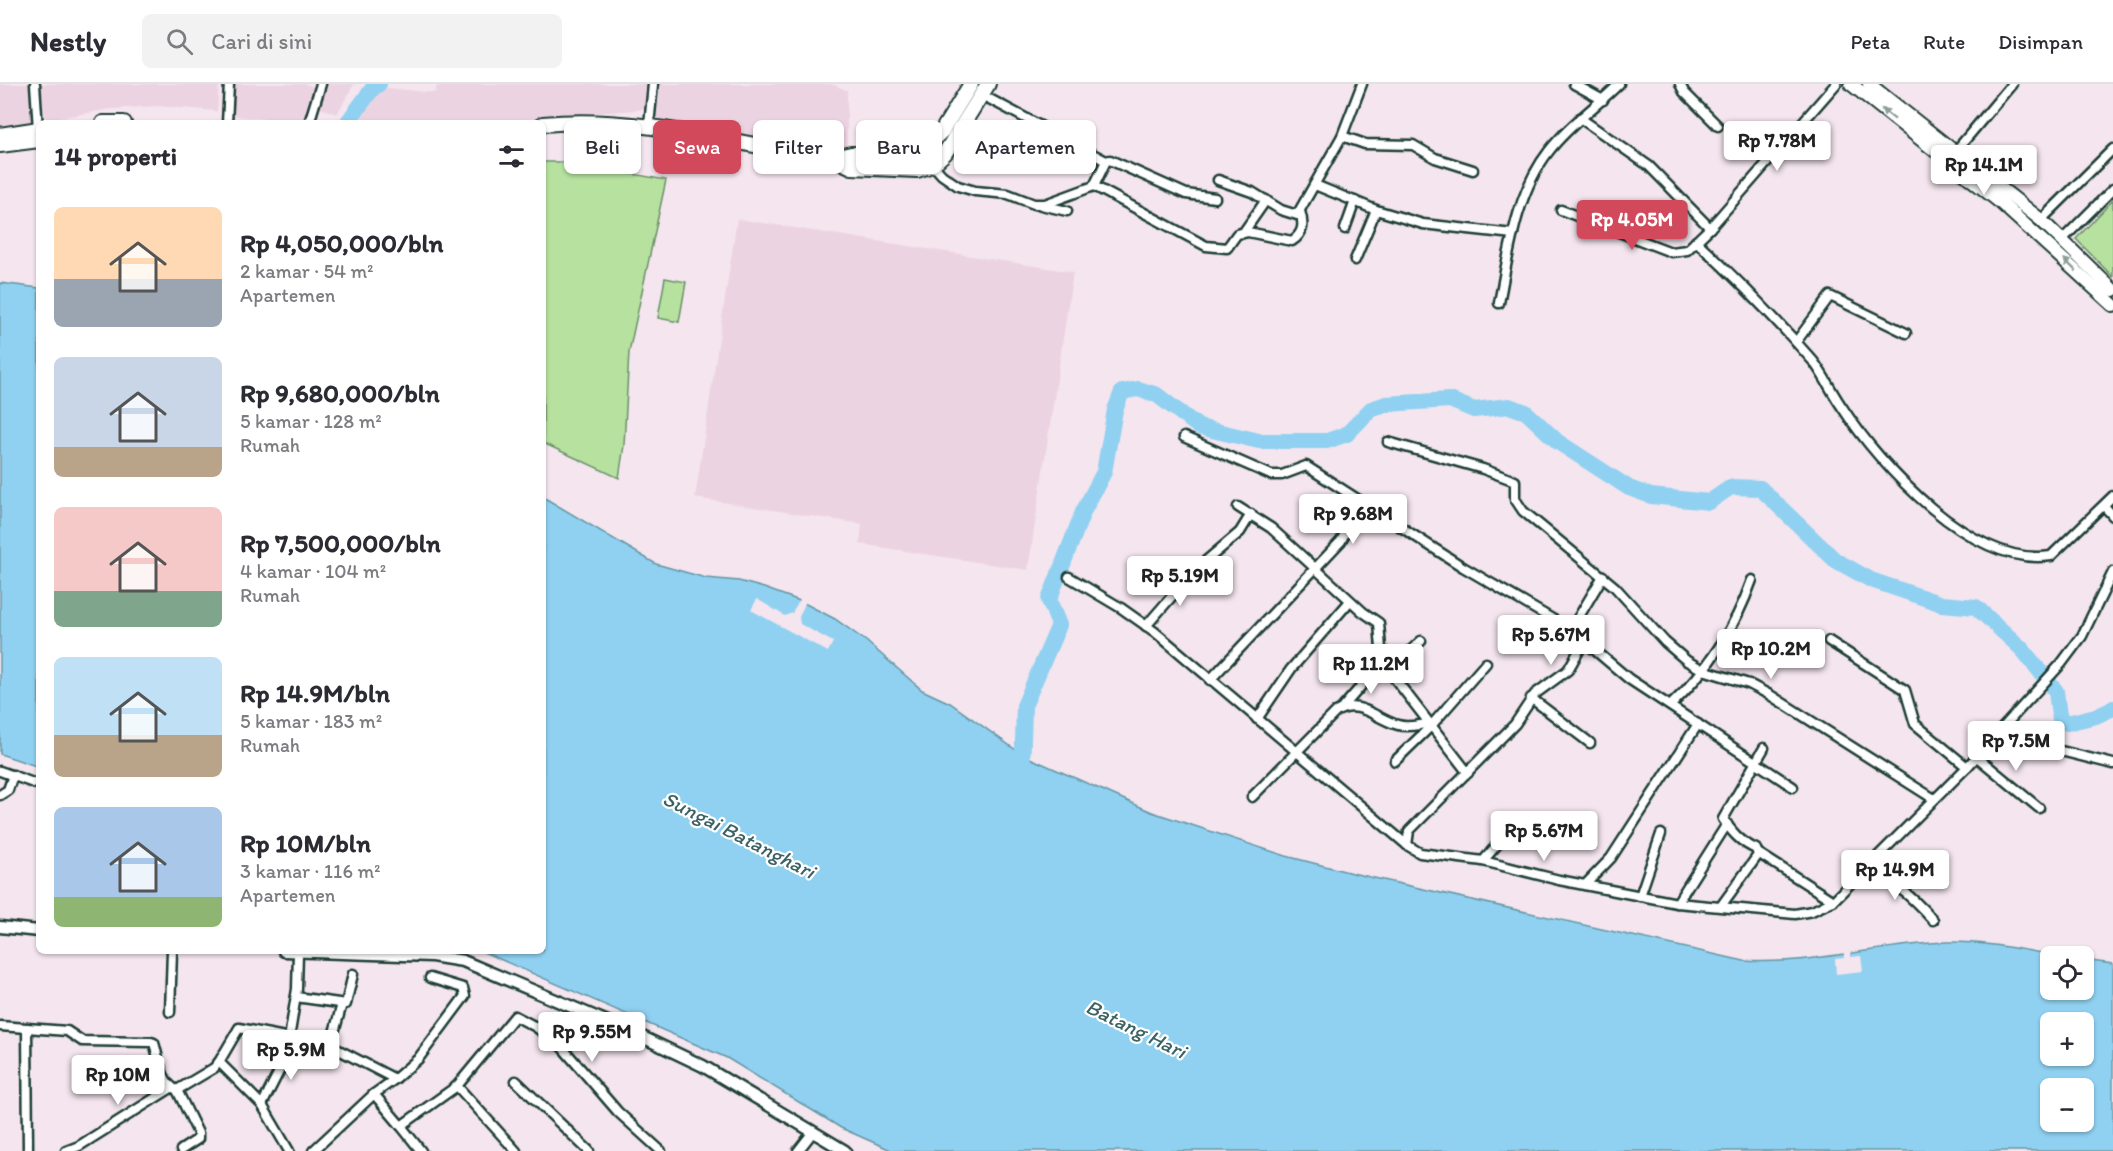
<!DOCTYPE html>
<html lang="id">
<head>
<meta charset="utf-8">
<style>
  body { margin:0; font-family:Itim,sans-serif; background:#f2f2f3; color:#2b2b33; height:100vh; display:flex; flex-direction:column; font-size:22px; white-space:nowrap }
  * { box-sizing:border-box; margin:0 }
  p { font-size:20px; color:#7c7c81 }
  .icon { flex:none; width:33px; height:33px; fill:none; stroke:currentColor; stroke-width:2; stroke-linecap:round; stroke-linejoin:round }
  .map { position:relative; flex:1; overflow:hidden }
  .side { position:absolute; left:36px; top:36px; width:510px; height:834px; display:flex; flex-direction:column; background:#fff; border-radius:9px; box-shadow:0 2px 4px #0004 }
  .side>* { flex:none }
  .banner { position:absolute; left:564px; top:36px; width:570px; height:54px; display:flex; gap:12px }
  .buttons { position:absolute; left:2040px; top:862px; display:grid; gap:12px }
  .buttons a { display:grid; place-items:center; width:54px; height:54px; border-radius:9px; background:#fff; box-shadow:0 2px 4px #0004; font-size:30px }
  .price { position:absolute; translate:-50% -51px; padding:0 14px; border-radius:6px; background:#fff; color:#222; font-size:20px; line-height:39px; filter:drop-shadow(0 2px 3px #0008) }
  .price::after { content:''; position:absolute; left:50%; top:36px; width:18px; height:14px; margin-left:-9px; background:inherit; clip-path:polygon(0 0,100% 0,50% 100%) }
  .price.selected { background:#d1495b; color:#fff }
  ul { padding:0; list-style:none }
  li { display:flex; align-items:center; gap:18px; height:150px; padding:0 18px }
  li span { display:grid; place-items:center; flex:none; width:168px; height:120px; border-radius:9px; color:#555 }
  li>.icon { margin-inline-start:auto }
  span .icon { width:72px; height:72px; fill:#fffc; stroke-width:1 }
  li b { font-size:26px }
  h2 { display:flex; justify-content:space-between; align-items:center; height:72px; padding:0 18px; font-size:26px }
  .chip { padding:0 21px; border-radius:9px; background:#fff; box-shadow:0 2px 4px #0004; font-size:21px; line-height:54px }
  .chip.selected { background:#d1495b; color:#fff }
  header { display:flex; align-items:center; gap:36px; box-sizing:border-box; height:84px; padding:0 30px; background:#fff; border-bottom:2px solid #e1e1e2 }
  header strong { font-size:28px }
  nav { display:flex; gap:33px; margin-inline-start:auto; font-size:21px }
  .search { width:420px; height:54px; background:#f2f2f3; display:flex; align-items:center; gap:15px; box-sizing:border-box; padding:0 21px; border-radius:9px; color:#7c7c81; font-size:22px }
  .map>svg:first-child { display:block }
  .built { fill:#ecd3e2 }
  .green { fill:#b6e19f; stroke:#6a8f6a; stroke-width:1.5 }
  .water { fill:#90d1f1; stroke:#6396a5; stroke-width:1.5; fill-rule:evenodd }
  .pier { fill:#f4e5ee }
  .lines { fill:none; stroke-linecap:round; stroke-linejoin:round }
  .river { stroke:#90d1f1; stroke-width:16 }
  .minor-casing { stroke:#1f3d34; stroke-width:13 }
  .tertiary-casing { stroke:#1f3d34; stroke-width:15 }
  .secondary-casing { stroke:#1f3d34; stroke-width:16 }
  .trunk-casing { stroke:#1f3d34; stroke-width:18 }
  .minor { stroke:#fff; stroke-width:8 }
  .tertiary { stroke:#fff; stroke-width:10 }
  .secondary { stroke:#fff; stroke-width:12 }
  .trunk { stroke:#fff; stroke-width:14 }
  .oneway { fill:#8f9e9a }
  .labels { text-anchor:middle; stroke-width:4.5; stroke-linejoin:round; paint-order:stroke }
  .water-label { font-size:21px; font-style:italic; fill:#3b6263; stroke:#fff }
</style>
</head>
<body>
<header>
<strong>Nestly</strong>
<div class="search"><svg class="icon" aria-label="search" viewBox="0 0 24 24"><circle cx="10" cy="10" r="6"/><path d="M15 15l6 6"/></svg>Cari di sini</div>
<nav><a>Peta</a><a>Rute</a><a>Disimpan</a></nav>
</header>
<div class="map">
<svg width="2113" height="1067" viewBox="0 0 2113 1067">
  <rect width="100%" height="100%" fill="#f4e5ee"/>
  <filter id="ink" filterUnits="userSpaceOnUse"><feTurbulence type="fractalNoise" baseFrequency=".0167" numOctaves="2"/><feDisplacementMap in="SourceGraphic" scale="12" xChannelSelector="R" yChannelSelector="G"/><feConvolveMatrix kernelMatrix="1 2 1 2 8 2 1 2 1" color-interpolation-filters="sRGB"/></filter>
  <g filter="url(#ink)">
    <g class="built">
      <polygon points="0,0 33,0 35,37 0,43"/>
      <polygon points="40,0 219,0 217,27 158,22 111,25 46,36"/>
      <polygon points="231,0 305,0 317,4 308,39 301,39 230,31"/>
      <polygon points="325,0 354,0 337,30 318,23"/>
      <polygon points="458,0 648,0 645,25 483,39 361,38 369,2 435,9 437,2"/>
      <polygon points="656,0 831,0 847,6 847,65 830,68 650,37"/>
      <polygon points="737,135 1073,188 1028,486 860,460 862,440 695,414"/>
    </g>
    <g class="green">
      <polygon points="543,78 567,78 666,96 629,268 624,361 619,394 543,359"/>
      <polygon points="2113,116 2113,193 2076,155"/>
      <polygon points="665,194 686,198 679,238 658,234"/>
    </g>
    <g class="water">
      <polygon points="0,199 39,204 39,683 0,670"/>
      <path d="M543 413 656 480 706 494 739 497 764 504 800 517 835 535 866 557 922 606 950 619 1023 671 1152 728 1286 772 1352 789 1744 877C1812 881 1878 861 1946 858 1986 857 2027 867 2065 873H2050V906H2084V876L2113 880V1067H893L841 1044 727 974 481 867H543ZM2050 939H2084V972H2050ZM2050 1005H2084V1038H2050Z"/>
    </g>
    <g class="pier">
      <polygon points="801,514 806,517 799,533 800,540 833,558 828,568 751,526 757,515 785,532 792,529"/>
      <polygon points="1851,867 1851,873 1861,872 1863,887 1836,890 1835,875 1844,874 1844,868"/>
    </g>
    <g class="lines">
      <g class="river">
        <polyline points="347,39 373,4 379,0"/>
        <polyline points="1022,693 1024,622 1059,541 1049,516 1083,428 1104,388 1115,326 1122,308 1138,305 1157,311 1199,343 1259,357 1327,357 1347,350 1371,325 1386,320 1450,316 1474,326 1509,322 1526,328 1558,358 1629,404 1651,412 1709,418 1731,403 1760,404 1835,476 1871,496 1942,520 1976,523 2022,565 2056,607 2059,632 2067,639 2096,632 2113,624"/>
      </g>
      <g class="minor-casing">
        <g id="minor">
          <polyline points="35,0 38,45"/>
          <polyline points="1574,0 1603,16"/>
          <polyline points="1680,0 1684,8 1718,42"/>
          <polyline points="982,11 1106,77 1110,76 1186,110 1215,114"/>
          <polyline points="1580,34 1649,82 1710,144"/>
          <polyline points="227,39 229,0"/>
          <polyline points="309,39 321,0"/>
          <polyline points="649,42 653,0"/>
          <polyline points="1342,52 1365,60 1413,61 1435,74 1473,86"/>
          <polyline points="1955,68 2012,0"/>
          <path d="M922 69 942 91 958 102 975 107 1008 110 1034 120H1045L1094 102 1206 162 1227 164 1237 150 1248 148 1292 157C1304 149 1304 140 1300 127"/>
          <polyline points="1218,96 1252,108 1281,126 1297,131 1342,52 1362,0"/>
          <polyline points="1315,101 1376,126 1423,140 1513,150"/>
          <polyline points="1094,102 1106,77"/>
          <polyline points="1041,121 1067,127"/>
          <polyline points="1561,126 1671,168 1687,166 1710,144 1836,0"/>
          <polyline points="2041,136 2113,65"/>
          <polyline points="1345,145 1355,117"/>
          <polyline points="1243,149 1266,116"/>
          <polyline points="2062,156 2113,105"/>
          <path d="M1696 157C1737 195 1776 235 1813 277 1824 291 1832 309 1842 323 1880 382 1973 484 2051 472L2113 412"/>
          <polyline points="1355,176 1376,126"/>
          <path d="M1499 219C1509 168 1516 109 1549 67 1569 41 1596 23 1619 0"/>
          <polyline points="1796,258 1830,212 1906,249"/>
          <polyline points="1184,353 1271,391 1282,391 1306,382 1463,483 1571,546 1629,595 1793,703"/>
          <polyline points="1388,358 1483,385 1515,397 1515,415 1523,427 1615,503 1665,558 1687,577 1703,586 1749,600 1770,611 1934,715"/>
          <polyline points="1238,423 1271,444 1363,528 1379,539 1382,578 1468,689"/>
          <polyline points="2105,423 2113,432"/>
          <polyline points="1069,493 1121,524 1155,548 1407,761 1420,769 1483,777 1559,796 1677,819 1795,830 1812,827 1833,817 1967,683 2061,580 2082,552 2113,488"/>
          <polyline points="1146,542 1194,487 1240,448 1251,430"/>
          <polyline points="1571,546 1603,492"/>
          <polyline points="1829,557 1905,606 1915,640 1967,683"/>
          <polyline points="1389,587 1421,557"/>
          <polyline points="1210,596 1341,457 1361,417"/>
          <polyline points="1531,614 1590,659"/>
          <path d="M1671 621C1708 586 1735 544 1752 496"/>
          <polyline points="1343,623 1382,578"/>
          <polyline points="1257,635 1291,585 1350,517"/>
          <polyline points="1997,651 2113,680"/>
          <polyline points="1977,673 2039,724"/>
          <polyline points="1395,677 1430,643 1486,579"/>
          <polyline points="0,687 39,701"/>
          <polyline points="0,711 8,706 13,691"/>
          <path d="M1252 713 1336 628C1359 614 1376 635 1398 641 1407 644 1418 641 1427 640"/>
          <polyline points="1407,761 1409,747 1515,640 1535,610 1568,586 1584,558"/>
          <polyline points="1758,769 1833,817"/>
          <polyline points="1483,777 1515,740"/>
          <path d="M1862 787C1893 794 1912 813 1933 836"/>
          <polyline points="1585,801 1611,774 1698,640"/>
          <polyline points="1640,812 1661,750"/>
          <polyline points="1677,819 1727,740"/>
          <path d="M1721 822 1758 771 1756 765C1740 758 1732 748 1723 735L1764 664"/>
          <polyline points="296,913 346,920 353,890"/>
          <polyline points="170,928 172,867"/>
          <path d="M0 942 67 947 82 957 151 958 154 959C159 974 161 1000 177 1006L214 984 219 978"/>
          <polyline points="27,944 28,1067"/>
          <polyline points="289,955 297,905 298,868"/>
          <polyline points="330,963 342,920"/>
          <polyline points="395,995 418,975 465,912 463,904 430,894"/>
          <polyline points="516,997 589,1067"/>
          <polyline points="177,1006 198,1049 198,1055 181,1066"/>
          <polyline points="262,1021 294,958"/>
          <polyline points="66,1067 79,1062 171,1004"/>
          <polyline points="289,1067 262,1021 219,978 239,944 285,953 307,965 335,964 395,995 374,1010 401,1042"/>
          <polyline points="313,1067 374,1010"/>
          <polyline points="421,1067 401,1042 457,1002"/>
          <polyline points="516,1067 457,1002 515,932 536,943 561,962 618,1028 661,1067"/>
          <polyline points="798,1067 813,1048"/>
        </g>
      </g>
      <g class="tertiary-casing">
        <g id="tertiary">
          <polyline points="0,843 39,847"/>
          <polyline points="284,867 432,872 463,877 636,950 703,982 845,1067"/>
        </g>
      </g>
      <g class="secondary-casing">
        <g id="secondary">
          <polyline points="1851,0 2001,119 2113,221"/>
          <polyline points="1869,0 2041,136 2113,206"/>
        </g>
      </g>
      <g class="trunk-casing">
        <g id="trunk">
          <polyline points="103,39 124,39"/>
          <path d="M543 40C641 30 737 62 833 74L851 70 917 71 942 47 971 0"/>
          <polyline points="0,51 39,45"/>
          <polyline points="0,61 39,56"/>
          <polyline points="833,74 852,83 917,86 932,81 945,69 988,0"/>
        </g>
      </g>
      <use href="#minor" class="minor"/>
      <use href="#tertiary" class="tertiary"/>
      <use href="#secondary" class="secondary"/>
      <use href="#trunk" class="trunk"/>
    </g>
    <defs><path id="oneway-solid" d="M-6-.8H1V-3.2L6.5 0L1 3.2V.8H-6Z" transform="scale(1.5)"/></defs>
    <g class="oneway">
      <use href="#oneway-solid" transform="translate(1888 30) rotate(-141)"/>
      <use href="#oneway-solid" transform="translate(2070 181) rotate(-135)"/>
    </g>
  </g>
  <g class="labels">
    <g class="water-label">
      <text transform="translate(739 751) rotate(27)" y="7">Sungai Batanghari</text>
      <text transform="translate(1136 945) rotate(26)" y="7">Batang Hari</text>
    </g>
  </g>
</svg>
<div class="buttons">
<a><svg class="icon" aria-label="locate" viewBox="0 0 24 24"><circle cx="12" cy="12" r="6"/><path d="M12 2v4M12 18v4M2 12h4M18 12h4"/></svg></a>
<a>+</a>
<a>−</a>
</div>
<b class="price" style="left:1777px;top:88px">Rp 7.78M</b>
<b class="price" style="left:1984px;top:112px">Rp 14.1M</b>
<b class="price selected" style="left:1632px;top:167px">Rp 4.05M</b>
<b class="price" style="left:1353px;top:461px">Rp 9.68M</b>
<b class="price" style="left:1180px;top:523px">Rp 5.19M</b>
<b class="price" style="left:1551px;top:582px">Rp 5.67M</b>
<b class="price" style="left:1771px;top:596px">Rp 10.2M</b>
<b class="price" style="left:1371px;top:611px">Rp 11.2M</b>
<b class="price" style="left:2016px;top:688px">Rp 7.5M</b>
<b class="price" style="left:1544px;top:778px">Rp 5.67M</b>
<b class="price" style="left:1895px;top:817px">Rp 14.9M</b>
<b class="price" style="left:592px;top:979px">Rp 9.55M</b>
<b class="price" style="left:291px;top:997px">Rp 5.9M</b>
<b class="price" style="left:118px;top:1022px">Rp 10M</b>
<div class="banner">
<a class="chip">Beli</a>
<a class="chip selected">Sewa</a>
<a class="chip">Filter</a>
<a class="chip">Baru</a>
<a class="chip">Apartemen</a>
</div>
<section class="side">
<h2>14 properti<svg class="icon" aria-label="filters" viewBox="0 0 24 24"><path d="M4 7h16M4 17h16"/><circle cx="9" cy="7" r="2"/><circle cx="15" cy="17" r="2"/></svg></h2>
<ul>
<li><span style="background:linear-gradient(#ffd9b3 60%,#9aa5b1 0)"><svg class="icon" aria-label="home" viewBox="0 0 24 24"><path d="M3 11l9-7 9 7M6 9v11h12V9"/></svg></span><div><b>Rp 4,050,000/bln</b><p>2 kamar · 54 m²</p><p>Apartemen</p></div></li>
<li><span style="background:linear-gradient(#c9d6e8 75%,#b9a48a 0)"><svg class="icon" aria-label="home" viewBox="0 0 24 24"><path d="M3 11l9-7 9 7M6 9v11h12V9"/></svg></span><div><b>Rp 9,680,000/bln</b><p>5 kamar · 128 m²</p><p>Rumah</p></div></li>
<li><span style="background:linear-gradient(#f6c9c9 70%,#7fa58c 0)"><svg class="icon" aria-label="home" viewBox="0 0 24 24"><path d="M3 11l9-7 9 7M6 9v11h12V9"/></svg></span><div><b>Rp 7,500,000/bln</b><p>4 kamar · 104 m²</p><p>Rumah</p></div></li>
<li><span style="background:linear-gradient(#bfe0f5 65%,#b9a48a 0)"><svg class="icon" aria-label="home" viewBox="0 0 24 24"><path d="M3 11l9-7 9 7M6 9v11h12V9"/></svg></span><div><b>Rp 14.9M/bln</b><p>5 kamar · 183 m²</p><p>Rumah</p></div></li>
<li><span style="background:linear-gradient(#a9c7e8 75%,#8fb573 0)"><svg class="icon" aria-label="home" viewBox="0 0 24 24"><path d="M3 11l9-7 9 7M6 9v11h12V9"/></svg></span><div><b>Rp 10M/bln</b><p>3 kamar · 116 m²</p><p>Apartemen</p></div></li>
</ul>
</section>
</div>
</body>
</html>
